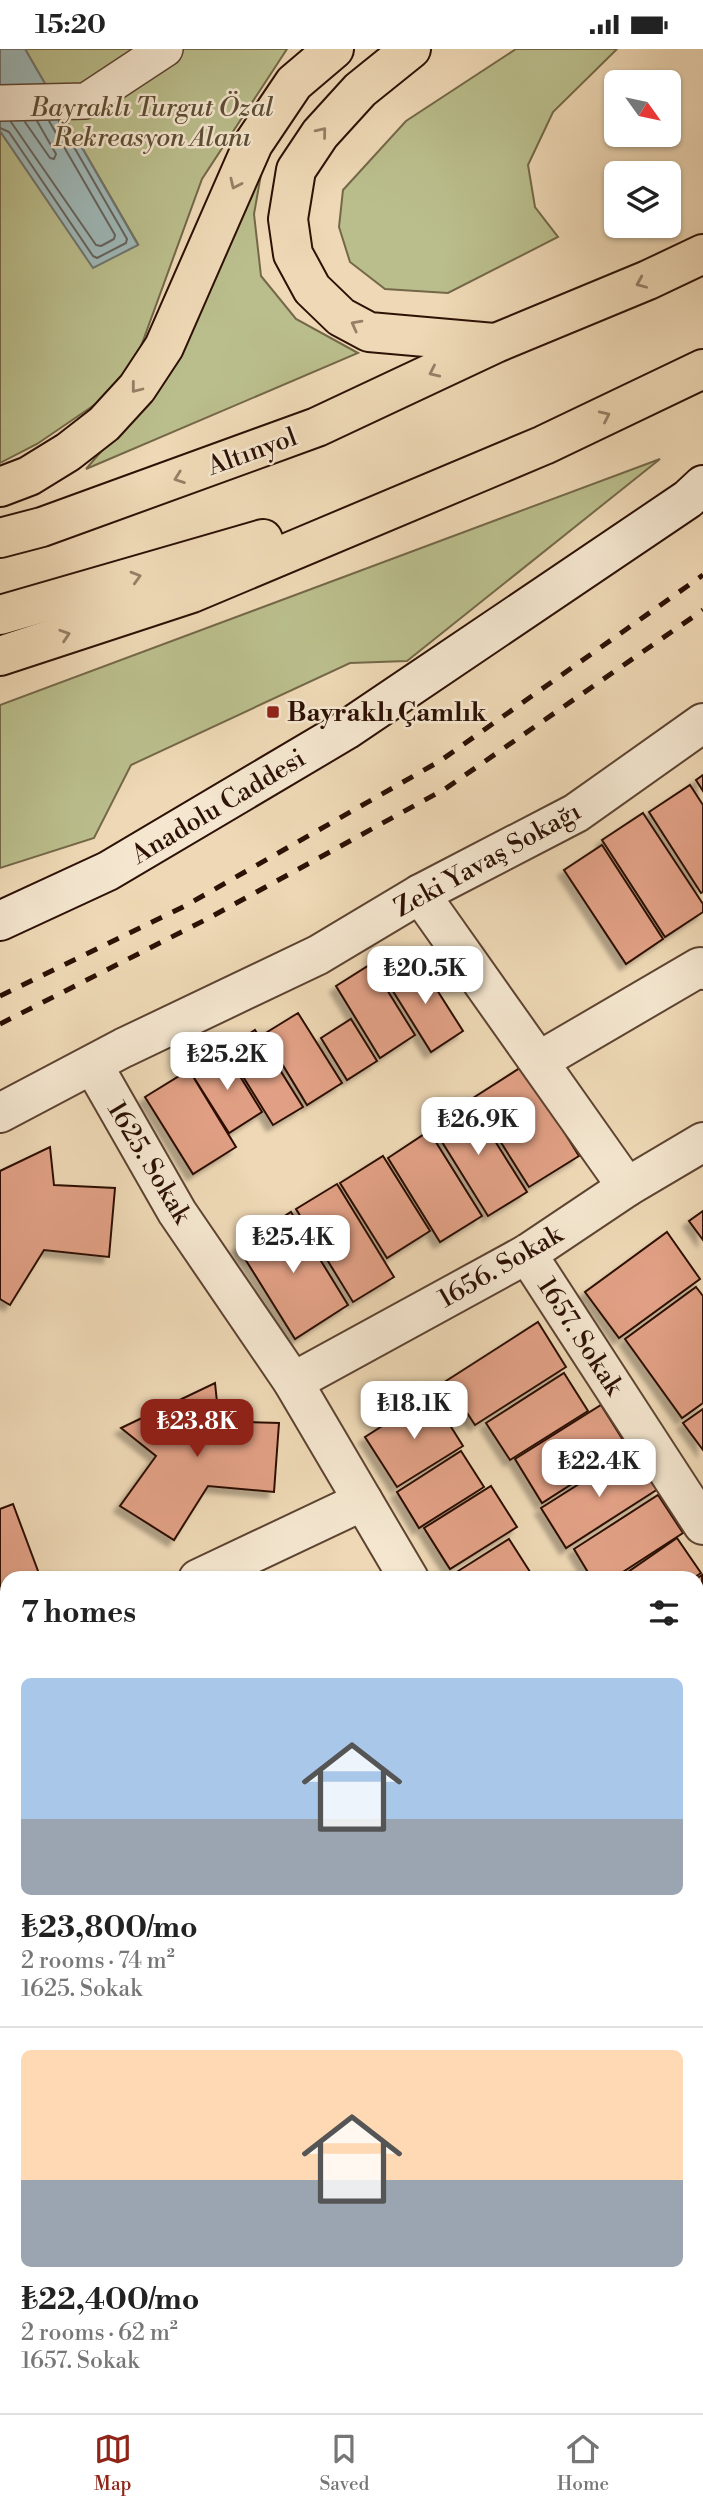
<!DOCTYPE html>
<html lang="en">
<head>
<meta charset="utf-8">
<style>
  body { margin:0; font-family:"Libre Bodoni",serif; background:#f2f2f2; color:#222; height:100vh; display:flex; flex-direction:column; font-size:26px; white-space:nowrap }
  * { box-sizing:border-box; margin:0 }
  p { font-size:23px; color:#767676 }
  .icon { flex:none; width:38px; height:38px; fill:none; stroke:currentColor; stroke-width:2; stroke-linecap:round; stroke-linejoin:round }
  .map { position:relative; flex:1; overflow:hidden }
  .panel { position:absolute; left:0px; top:1522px; width:704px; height:842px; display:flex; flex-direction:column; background:#fff; border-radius:21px 21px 0 0; box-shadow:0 2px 5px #0004 }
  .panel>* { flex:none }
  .needle { width:46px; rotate:123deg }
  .tools { position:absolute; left:604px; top:21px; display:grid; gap:14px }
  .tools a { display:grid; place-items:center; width:77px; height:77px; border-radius:10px; background:#fff; box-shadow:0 2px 5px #0004; font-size:35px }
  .price { position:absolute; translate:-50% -60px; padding:0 16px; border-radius:14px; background:#fff; color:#222; font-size:23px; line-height:46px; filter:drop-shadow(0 2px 4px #0008) }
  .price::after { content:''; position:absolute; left:50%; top:42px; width:21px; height:16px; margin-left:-10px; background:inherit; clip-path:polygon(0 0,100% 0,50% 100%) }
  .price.active { background:#8f2418; color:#fff }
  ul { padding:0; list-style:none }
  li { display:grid; align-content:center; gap:14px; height:371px; padding:0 21px }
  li+li { border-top:2px solid #e0e0e0 }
  li span { display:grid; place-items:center; height:217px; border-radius:10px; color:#555 }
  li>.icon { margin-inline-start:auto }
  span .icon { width:126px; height:126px; fill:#fffc; stroke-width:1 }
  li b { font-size:30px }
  h2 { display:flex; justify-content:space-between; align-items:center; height:84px; padding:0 21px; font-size:30px }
  .status { display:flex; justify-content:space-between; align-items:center; height:49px; padding:0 35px; background:#fff; direction:ltr }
  .status svg { height:19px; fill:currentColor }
  .tabs { display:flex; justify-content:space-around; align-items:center; height:98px; border-top:2px solid #e0e0e0; background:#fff; font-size:19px; color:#767676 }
  .tabs a { display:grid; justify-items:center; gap:4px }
  .tabs .active { color:#8f2418 }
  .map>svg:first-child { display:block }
  .green { fill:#babe8c; stroke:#746848; stroke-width:2 }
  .water { fill:#9eb8b8; stroke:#717570; stroke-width:2 }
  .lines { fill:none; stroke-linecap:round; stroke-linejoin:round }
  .shore { stroke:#66645e; stroke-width:2 }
  .building { fill:#e1a085; stroke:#2d1105; stroke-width:2; filter:url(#shadow) }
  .pedestrian-casing { stroke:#5d4331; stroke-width:38 }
  .minor-casing { stroke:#5d4331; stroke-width:42 }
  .tertiary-casing { stroke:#5d4331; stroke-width:42 }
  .secondary-casing { stroke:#2d1105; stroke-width:42 }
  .trunk-casing { stroke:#2d1105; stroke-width:42 }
  .pedestrian { stroke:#f4e6cf; stroke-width:35 }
  .minor { stroke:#f4e6cf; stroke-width:38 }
  .tertiary { stroke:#f4e6cf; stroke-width:38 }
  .secondary { stroke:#f4e6cf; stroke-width:38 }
  .trunk { stroke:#eed8b5; stroke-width:38 }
  .rail { stroke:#2d1105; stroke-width:5; stroke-dasharray:12 12; stroke-linecap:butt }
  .oneway { stroke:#977e66 }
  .poi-dot { fill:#8f2418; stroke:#f4e6cf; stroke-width:2.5 }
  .labels { text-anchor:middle; stroke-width:5; stroke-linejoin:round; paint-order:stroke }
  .park-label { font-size:26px; font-style:italic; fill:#5e4e34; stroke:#f4e6cf }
  .street-label { font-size:26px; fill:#2d1105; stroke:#f4e6cf }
  .poi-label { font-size:26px; font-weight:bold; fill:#2d1105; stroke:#f4e6cf; text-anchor:start }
</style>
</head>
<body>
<div class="status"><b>15:20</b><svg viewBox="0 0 49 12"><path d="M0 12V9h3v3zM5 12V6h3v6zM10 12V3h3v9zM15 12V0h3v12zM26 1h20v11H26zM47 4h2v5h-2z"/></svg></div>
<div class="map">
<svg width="703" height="2364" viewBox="0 0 703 2364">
  <defs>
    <filter id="shadow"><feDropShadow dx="-6" dy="6" stdDeviation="2" flood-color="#0004"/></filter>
  </defs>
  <rect width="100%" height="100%" fill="#eed8b5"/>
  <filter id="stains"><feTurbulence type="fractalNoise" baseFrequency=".00286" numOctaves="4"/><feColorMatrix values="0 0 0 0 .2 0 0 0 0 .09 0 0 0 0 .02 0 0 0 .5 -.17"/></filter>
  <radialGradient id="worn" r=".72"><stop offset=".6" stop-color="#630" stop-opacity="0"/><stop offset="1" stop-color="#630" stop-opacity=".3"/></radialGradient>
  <g class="green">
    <polygon points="25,0 287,0 202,130 128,333 37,395 0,414 0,82 93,218 138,195"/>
    <polygon points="516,0 617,0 553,63 528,116 535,158 558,188 448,244 385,240 350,213 339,178 343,141 406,72"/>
    <polygon points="266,97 254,165 261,227 296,270 358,304 86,420 161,333"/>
    <polygon points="660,410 407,612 350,614 131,716 94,789 0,819 0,656"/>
  </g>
  <polygon class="water" points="0,0 25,0 138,196 93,219 0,82"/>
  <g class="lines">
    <g class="shore">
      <polyline points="11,73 96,196 101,197 114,190 115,186 49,72"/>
      <polyline points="25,73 50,109 54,110 56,105 37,72"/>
      <polyline points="0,79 9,83 93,207 97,209 126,194 127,190 59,72"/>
    </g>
  </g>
  <g class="building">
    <polygon points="703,726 703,742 696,731"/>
    <polygon points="690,736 703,756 703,843 701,844 649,763"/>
    <polygon points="643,764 703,855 703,863 665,888 602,791"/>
    <polygon points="602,796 663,890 626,915 564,821"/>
    <polygon points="418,911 463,982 431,1003 386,931"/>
    <polygon points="371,915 415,986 380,1009 336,937"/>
    <polygon points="298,964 342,1034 307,1056 264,985"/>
    <polygon points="351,970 377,1012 347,1031 321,989"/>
    <polygon points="255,981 303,1058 273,1076 226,1000"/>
    <polygon points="225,1003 262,1063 229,1084 191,1024"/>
    <polygon points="523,1017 579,1107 529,1138 473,1049"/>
    <polygon points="189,1021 236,1098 193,1125 145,1048"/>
    <polygon points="468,1049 527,1143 488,1167 429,1072"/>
    <polygon points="429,1082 482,1167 440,1193 388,1109"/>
    <polygon points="50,1098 54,1136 115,1139 109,1208 44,1201 10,1256 0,1250 0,1122"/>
    <polygon points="383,1107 430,1182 387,1209 340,1134"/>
    <polygon points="337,1135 394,1228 353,1253 296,1160"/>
    <polygon points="703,1162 703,1191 689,1172"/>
    <polygon points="291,1163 348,1256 295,1290 237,1197"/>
    <polygon points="667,1183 700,1230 619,1289 585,1243"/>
    <polygon points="696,1238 703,1247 703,1354 682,1369 625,1290"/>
    <polygon points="538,1273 566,1318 475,1376 446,1332"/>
    <polygon points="564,1324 588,1362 510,1411 486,1374"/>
    <polygon points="215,1334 219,1372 279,1374 274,1443 208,1437 174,1491 120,1457 156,1407 121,1379"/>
    <polygon points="431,1346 463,1397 397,1438 365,1388"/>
    <polygon points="601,1356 628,1399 542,1454 515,1410"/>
    <polygon points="703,1360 703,1401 683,1374"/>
    <polygon points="633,1401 658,1440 566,1499 541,1459"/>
    <polygon points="461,1402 484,1438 419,1479 397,1443"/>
    <polygon points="491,1437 517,1478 450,1520 424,1479"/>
    <polygon points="658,1446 683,1484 612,1530 592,1530 574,1500"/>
    <polygon points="13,1455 41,1530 7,1530 7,1587 0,1590 0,1460"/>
    <polygon points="677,1489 701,1524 692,1530 618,1530"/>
    <polygon points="509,1490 532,1526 527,1530 458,1530 455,1524"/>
    <polygon points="702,1526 703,1581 696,1585 696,1530"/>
    <polygon points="7,1648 7,1665 1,1650"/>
    <polygon points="703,1650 703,1743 696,1748 696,1657"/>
    <polygon points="0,1740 7,1762 7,1772 0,1774"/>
    <polygon points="7,1807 7,1914 0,1916 0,1809"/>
    <polygon points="7,1986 7,2123 0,2125 0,1989"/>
    <polygon points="696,2129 703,2144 703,2159 696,2161"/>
    <polygon points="703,2181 703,2207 701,2208 696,2199 696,2184"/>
    <polygon points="703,2241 703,2296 696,2298 696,2244"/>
    <polygon points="696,2329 703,2342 703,2347 696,2350"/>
    <polygon points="703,2353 703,2364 678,2364 696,2357"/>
    <polygon points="114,2357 142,2357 143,2360 150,2358 152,2364 116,2364"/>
    <polygon points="187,2357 245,2357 223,2364 189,2364"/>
    <polygon points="657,2357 678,2357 661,2364"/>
  </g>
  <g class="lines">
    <g class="pedestrian-casing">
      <polyline id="pedestrian" points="0,54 86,52 165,0"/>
    </g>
    <g class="minor-casing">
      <g id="minor">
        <polyline points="420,845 627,1138"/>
        <polyline points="539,1012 700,918 703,921"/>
        <polyline points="93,1016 177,1163 293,1333 409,1530"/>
        <polyline points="527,1205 703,1476"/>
        <polyline points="293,1333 527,1205 627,1138 703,1093"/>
        <polyline points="198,1530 363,1452"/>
        <polyline points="0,1622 7,1619"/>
        <polyline points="0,1684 7,1698"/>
        <polyline points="696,2229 703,2226"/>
        <polyline points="398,2357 401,2364"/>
        <polyline points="300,2364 323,2357"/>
      </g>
    </g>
    <g class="tertiary-casing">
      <g id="tertiary">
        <polyline points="0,1064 123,999 318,906 420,845 576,764 703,674"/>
        <polyline points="696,1825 703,1819"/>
        <polyline points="0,2184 7,2182"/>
      </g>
    </g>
    <g class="secondary-casing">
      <polyline id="secondary" points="0,872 108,822 346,681 688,450 703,436"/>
    </g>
    <g class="trunk-casing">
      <g id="trunk">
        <polyline points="411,0 360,41 320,85 296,121 288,170 293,205 312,240 341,268 369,283 494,294"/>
        <polyline points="0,438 29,427 68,403 104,375 137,339 164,298 253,95 294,34 334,0"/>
        <polyline points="0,489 42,478 317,378 496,294 648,231 703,205"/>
        <polyline points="0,566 263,490"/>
        <polyline points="0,607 192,544 544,396 703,320"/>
      </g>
    </g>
    <use href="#pedestrian" class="pedestrian"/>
    <use href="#minor" class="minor"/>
    <use href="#tertiary" class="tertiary"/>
    <use href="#secondary" class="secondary"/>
    <use href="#trunk" class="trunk"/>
    <g class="rail">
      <polyline points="0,947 185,857 440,712 703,526"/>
      <polyline points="0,975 207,870 445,740 703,561"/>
    </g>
  </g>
  <defs><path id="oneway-chevron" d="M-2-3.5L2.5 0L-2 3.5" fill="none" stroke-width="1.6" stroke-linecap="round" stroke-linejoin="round" transform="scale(1.75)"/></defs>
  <g class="oneway">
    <use href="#oneway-chevron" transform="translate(322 83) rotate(-51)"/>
    <use href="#oneway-chevron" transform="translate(235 135) rotate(115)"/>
    <use href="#oneway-chevron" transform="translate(641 234) rotate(157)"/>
    <use href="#oneway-chevron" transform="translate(356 276) rotate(-152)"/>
    <use href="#oneway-chevron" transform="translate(434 323) rotate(155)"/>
    <use href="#oneway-chevron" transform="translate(136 339) rotate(128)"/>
    <use href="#oneway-chevron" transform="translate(605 367) rotate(-25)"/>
    <use href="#oneway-chevron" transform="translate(179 429) rotate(160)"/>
    <use href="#oneway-chevron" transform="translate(136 528) rotate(-16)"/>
    <use href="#oneway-chevron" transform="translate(65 586) rotate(-18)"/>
  </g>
  <rect class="poi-dot" x="266" y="656" width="14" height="14" rx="3.5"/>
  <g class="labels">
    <g class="park-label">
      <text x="152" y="67">Bayraklı Turgut Özal<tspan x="152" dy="30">Rekreasyon Alanı</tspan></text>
    </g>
    <g class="street-label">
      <text transform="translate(252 402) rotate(-20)" y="9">Altınyol</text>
      <text transform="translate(218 757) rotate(-31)" y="9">Anadolu Caddesi</text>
      <text transform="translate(487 810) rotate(-29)" y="9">Zeki Yavaş Sokağı</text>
      <text transform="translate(150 1113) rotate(59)" y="9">1625. Sokak</text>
      <text transform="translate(500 1217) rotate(-30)" y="9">1656. Sokak</text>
      <text transform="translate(581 1287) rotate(57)" y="9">1657. Sokak</text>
    </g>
    <g class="poi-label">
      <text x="287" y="672">Bayraklı Çamlık</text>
    </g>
  </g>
  <rect width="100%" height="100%" filter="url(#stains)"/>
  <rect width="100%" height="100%" fill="url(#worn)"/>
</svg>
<div class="tools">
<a><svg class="needle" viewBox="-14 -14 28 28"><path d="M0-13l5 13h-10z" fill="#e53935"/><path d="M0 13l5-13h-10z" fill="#767676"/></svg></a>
<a><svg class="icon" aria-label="layers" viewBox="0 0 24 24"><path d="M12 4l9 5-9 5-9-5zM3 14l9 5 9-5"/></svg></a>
</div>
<b class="price" style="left:425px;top:957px">₺20.5K</b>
<b class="price" style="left:227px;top:1043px">₺25.2K</b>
<b class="price" style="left:478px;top:1108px">₺26.9K</b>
<b class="price" style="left:293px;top:1226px">₺25.4K</b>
<b class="price" style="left:414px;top:1392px">₺18.1K</b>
<b class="price active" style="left:197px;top:1410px">₺23.8K</b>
<b class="price" style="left:599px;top:1450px">₺22.4K</b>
<section class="panel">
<h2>7 homes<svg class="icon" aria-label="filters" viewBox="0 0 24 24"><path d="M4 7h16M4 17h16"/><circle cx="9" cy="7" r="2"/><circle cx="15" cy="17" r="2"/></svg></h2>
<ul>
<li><span style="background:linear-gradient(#a9c7e8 65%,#9aa5b1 0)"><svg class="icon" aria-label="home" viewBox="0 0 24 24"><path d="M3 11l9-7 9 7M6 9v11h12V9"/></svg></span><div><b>₺23,800/mo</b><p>2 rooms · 74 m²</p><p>1625. Sokak</p></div></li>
<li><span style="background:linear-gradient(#ffd9b3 60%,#9aa5b1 0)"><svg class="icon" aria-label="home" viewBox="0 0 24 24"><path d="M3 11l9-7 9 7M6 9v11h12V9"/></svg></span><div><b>₺22,400/mo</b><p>2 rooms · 62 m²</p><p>1657. Sokak</p></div></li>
</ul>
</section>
</div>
<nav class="tabs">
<a class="active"><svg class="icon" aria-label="map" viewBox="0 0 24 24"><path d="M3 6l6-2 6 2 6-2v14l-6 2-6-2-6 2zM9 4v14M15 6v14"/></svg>Map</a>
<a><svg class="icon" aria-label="saved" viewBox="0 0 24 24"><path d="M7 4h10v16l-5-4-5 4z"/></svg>Saved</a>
<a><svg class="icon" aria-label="home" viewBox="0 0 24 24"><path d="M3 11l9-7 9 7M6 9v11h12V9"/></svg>Home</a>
</nav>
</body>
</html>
